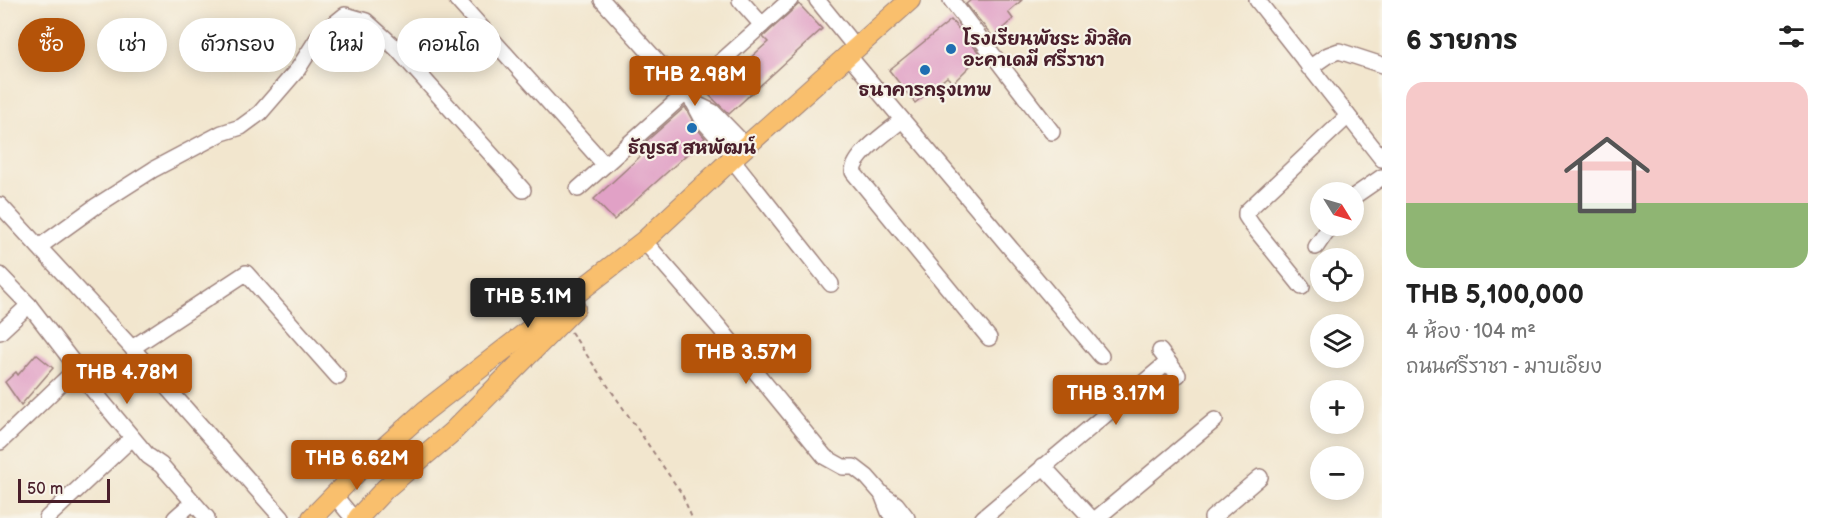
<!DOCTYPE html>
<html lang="th">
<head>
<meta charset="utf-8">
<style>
  body { margin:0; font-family:"Balsamiq Sans","Playpen Sans Thai",sans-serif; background:#f2f2f2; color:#222; height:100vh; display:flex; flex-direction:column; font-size:22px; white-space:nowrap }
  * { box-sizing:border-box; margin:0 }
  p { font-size:20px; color:#767676 }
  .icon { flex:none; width:33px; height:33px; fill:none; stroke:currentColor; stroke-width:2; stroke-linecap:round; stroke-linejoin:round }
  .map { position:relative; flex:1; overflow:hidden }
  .side { display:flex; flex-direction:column; background:#fff; width:450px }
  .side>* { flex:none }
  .guide { position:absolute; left:18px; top:18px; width:570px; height:54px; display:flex; gap:12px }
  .needle { width:39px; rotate:127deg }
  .tools { position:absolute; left:1310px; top:182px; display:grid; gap:12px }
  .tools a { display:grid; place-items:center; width:54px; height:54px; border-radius:50%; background:#fff; box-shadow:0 3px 15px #0003; font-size:30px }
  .scale { position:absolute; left:18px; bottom:15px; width:92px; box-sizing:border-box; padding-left:6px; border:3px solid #4a1f2b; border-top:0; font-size:16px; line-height:21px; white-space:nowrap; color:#4a1f2b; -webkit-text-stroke:4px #f7f3e8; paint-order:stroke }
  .price { position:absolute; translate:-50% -51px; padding:0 14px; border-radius:6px; background:#b45309; color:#fff; font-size:20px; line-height:39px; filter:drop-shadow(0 2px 3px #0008) }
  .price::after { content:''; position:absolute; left:50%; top:36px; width:18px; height:14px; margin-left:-9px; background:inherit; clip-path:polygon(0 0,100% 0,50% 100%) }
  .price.selected { background:#222; color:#fff }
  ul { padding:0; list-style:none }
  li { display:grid; align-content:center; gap:12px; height:318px; padding:0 24px }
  li span { display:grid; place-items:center; height:186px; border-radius:18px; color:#555 }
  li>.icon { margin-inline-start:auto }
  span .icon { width:108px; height:108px; fill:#fffc; stroke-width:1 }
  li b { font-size:26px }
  h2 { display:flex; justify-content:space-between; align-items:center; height:72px; padding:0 24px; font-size:26px }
  .pill { padding:0 21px; border-radius:27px; background:#fff; box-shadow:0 3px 15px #0003; font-size:21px; line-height:54px }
  .pill.selected { background:#b45309; color:#fff }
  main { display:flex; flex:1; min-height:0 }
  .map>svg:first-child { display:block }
  .building { fill:#e1a1c6 }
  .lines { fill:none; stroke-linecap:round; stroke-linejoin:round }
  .minor-casing { stroke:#9e827c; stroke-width:18 }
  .major-casing { stroke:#9e827c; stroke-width:22 }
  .path { stroke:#9e827c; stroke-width:2; stroke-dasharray:4.5 4.5; stroke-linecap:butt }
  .minor { stroke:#fff; stroke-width:15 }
  .major { stroke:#f9bf6d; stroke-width:20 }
  .poi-dot { fill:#1f6fb2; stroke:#f7f3e8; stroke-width:2 }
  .labels { text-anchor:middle; stroke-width:4.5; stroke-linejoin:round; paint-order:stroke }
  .poi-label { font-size:18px; font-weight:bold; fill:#4a1f2b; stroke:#f7f3e8 }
</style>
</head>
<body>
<main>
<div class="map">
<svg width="1382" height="518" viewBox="0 0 1382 518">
  <rect width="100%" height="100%" fill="#f7f3e8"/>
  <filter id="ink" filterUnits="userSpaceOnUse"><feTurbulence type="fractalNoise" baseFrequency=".0167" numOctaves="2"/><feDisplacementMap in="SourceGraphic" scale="12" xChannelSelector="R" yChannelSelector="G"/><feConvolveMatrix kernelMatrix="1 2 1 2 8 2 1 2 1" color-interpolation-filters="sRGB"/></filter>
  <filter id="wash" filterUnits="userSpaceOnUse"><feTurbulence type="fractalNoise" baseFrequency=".008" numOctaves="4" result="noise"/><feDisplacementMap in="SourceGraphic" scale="24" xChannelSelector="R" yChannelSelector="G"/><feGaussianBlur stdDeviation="1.35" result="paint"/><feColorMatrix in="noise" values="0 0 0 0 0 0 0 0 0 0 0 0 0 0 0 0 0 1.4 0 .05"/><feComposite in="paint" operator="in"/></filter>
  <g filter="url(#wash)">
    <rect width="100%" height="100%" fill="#f2e6ce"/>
    <g id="blocks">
      <g class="building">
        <polygon points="971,0 1022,0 1008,12 1013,19 993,37 966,4"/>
        <polygon points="799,4 822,29 729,114 709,95 768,42 763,37"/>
        <polygon points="951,20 981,55 953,83 947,77 915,103 889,70"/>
        <polygon points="685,107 696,127 705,138 614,220 594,199 646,151 641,146"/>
        <polygon points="36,354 53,368 21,405 5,382 16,372 18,375"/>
      </g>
    </g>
  </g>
  <g filter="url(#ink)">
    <use href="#blocks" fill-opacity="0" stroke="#9e827c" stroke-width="1.5"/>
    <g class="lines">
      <g class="minor-casing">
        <g id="minor">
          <polyline points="457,0 605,165"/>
          <polyline points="602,0 686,93 694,103 704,122 735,156"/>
          <polyline points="740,0 762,25"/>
          <polyline points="817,0 856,48"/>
          <polyline points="951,0 1052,132"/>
          <polyline points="1257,0 1382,159"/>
          <polyline points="848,55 1101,356"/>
          <polyline points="1309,68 1328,55 1339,51 1382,65"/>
          <polyline points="694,103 713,112 746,146"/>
          <path d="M902 120C889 131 854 154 853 172L989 338"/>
          <polyline points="732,159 831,284"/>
          <polyline points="578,189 790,0"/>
          <polyline points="1353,197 1382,177"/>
          <polyline points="0,205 132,348 282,518"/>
          <polyline points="644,241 719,327 825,457 843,467 854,467 867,477 882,494 896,504 907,518"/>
          <polyline points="39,247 96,206 154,169 222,133 241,127 260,113 298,69 319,36 345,15 366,21 397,49 523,190"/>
          <polyline points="1316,247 1331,225"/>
          <polyline points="0,275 29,305 72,361"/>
          <polyline points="1302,287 1252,225 1246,216 1246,212 1348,116"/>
          <polyline points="0,332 29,305"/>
          <polyline points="132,348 246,273 338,377"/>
          <polyline points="1160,351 1178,375"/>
          <polyline points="81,376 148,456 161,465 207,518"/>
          <polyline points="0,442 70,375"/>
          <polyline points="1043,466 1091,518"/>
          <polyline points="882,494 889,512 894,518"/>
          <polyline points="334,495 353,518"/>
          <polyline points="47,518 132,438"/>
          <polyline points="175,518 193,502"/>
          <polyline points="983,518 1168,362"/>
          <polyline points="1097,518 1215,420"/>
          <polyline points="1212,518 1260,477"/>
        </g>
      </g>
      <g class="major-casing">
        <g id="major">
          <polyline points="312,518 359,470 425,411 644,241 735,156 910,0"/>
          <polyline points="358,518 385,489 451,433 575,308"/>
        </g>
      </g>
      <polyline class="path" points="571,332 682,494 692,518"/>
      <use href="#minor" class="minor"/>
      <use href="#major" class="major"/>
    </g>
  </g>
  <g class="poi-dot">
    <circle cx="951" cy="49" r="6"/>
    <circle cx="925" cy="70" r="6"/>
    <circle cx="692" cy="128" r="6"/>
  </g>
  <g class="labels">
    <g class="poi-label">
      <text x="963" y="45" text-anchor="start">โรงเรียนพัชระ มิวสิค<tspan x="963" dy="21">อะคาเดมี ศรีราชา</tspan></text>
      <text x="925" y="96">ธนาคารกรุงเทพ</text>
      <text x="692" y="154">ธัญรส สหพัฒน์</text>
    </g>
  </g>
</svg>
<div class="tools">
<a><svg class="needle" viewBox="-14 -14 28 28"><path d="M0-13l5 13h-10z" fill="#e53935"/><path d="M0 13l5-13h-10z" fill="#767676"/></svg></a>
<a><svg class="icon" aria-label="locate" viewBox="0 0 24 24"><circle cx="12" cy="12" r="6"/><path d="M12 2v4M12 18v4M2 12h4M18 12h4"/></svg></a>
<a><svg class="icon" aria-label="layers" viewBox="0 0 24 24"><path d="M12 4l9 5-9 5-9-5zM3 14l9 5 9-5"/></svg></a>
<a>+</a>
<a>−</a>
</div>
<div class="scale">50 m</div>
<b class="price" style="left:695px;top:107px">THB 2.98M</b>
<b class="price selected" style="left:528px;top:329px">THB 5.1M</b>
<b class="price" style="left:746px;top:385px">THB 3.57M</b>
<b class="price" style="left:127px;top:405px">THB 4.78M</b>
<b class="price" style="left:1116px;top:426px">THB 3.17M</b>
<b class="price" style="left:357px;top:491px">THB 6.62M</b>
<div class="guide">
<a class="pill selected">ซื้อ</a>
<a class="pill">เช่า</a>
<a class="pill">ตัวกรอง</a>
<a class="pill">ใหม่</a>
<a class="pill">คอนโด</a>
</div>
</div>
<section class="side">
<h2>6 รายการ<svg class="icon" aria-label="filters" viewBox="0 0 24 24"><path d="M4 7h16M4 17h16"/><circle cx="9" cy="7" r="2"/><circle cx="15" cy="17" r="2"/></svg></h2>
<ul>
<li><span style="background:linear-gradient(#f6c9c9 65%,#8fb573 0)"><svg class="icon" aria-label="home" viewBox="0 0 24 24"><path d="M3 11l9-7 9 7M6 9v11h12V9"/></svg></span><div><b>THB 5,100,000</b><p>4 ห้อง · 104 m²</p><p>ถนนศรีราชา - มาบเอียง</p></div></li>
</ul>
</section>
</main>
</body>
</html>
